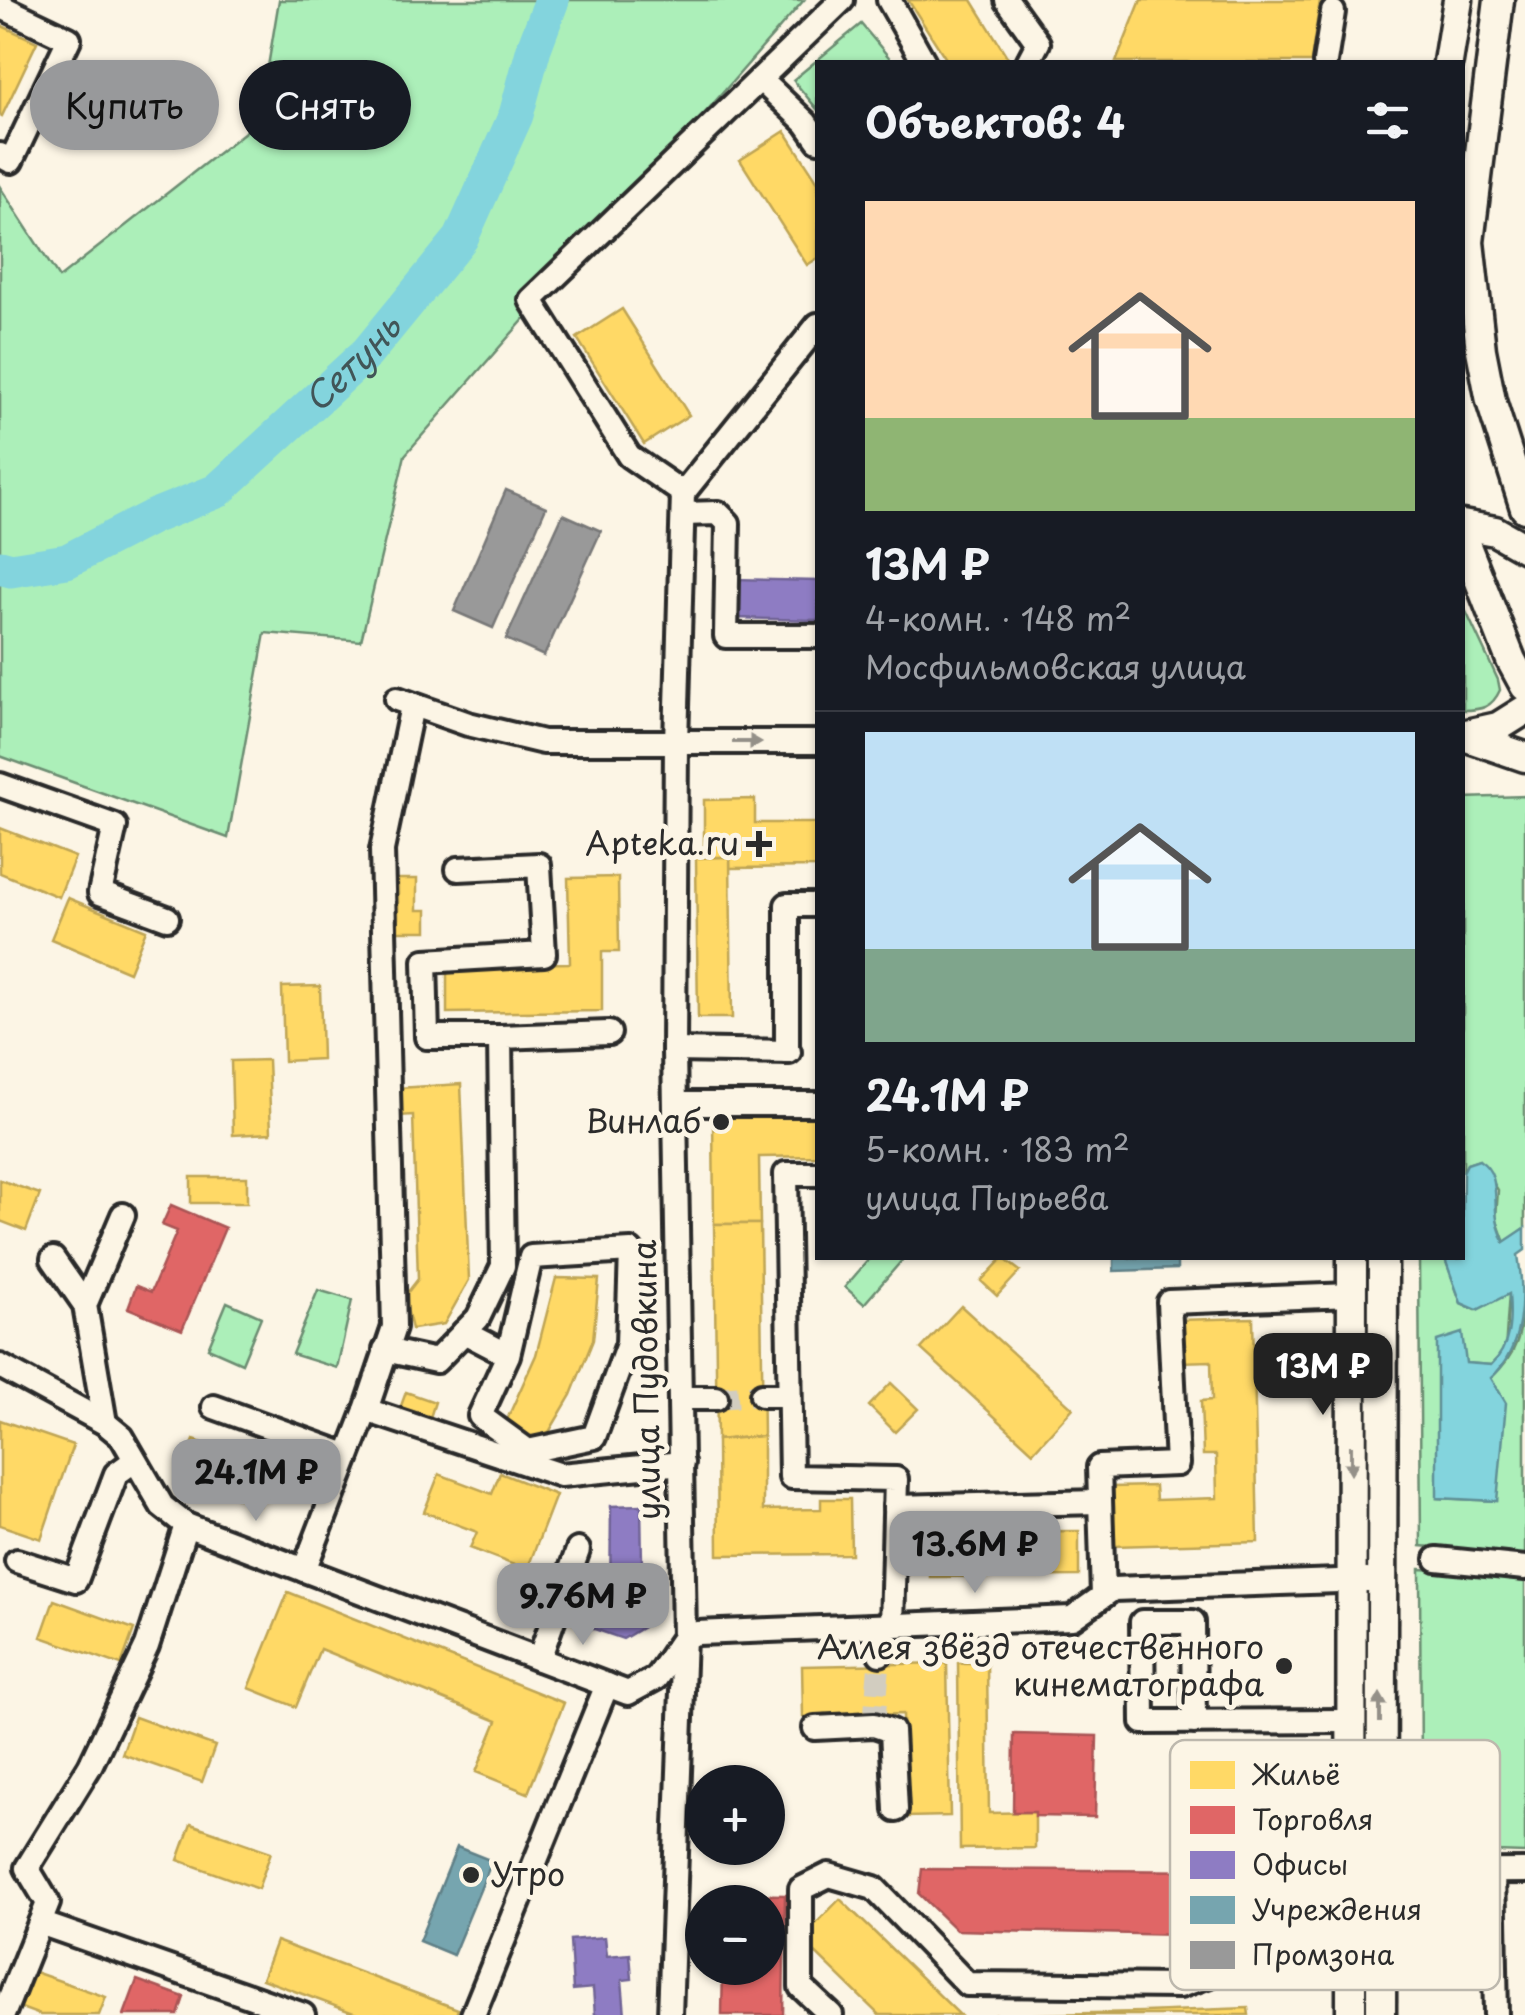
<!DOCTYPE html>
<html lang="ru">
<head>
<meta charset="utf-8">
<style>
  body { margin:0; font-family:"Playpen Sans",sans-serif; background:#20242c; color:#f1f3f6; height:100vh; display:flex; flex-direction:column; font-size:38px; white-space:nowrap }
  * { box-sizing:border-box; margin:0 }
  p { font-size:32px; color:#9ea1a6 }
  .icon { flex:none; width:55px; height:55px; fill:none; stroke:currentColor; stroke-width:2; stroke-linecap:round; stroke-linejoin:round }
  .map { position:relative; flex:1; overflow:hidden }
  .sheet { position:absolute; left:815px; top:60px; width:650px; height:1200px; display:flex; flex-direction:column; background:#171b24; border-radius:0px; box-shadow:0 2px 8px #0004 }
  .sheet>* { flex:none }
  .guide { position:absolute; left:30px; top:60px; width:635px; height:90px; display:flex; gap:20px }
  .tools { position:absolute; left:685px; top:1765px; display:grid; gap:20px }
  .tools a { display:grid; place-items:center; width:100px; height:100px; border-radius:50%; background:#171b24; box-shadow:0 2px 8px #0004; font-size:50px }
  .price { position:absolute; translate:-50% -85px; padding:0 22px; border-radius:20px; background:#98999b; color:#111; font-size:32px; line-height:65px; filter:drop-shadow(0 2px 5px #0008) }
  .price::after { content:''; position:absolute; left:50%; top:60px; width:30px; height:22px; margin-left:-15px; background:inherit; clip-path:polygon(0 0,100% 0,50% 100%) }
  .price.on { background:#222; color:#fff }
  ul { padding:0; list-style:none }
  li { display:grid; align-content:center; gap:20px; height:530px; padding:0 50px }
  li+li { border-top:2px solid #363941 }
  li span { display:grid; place-items:center; height:310px; border-radius:0px; color:#555 }
  li>.icon { margin-inline-start:auto }
  span .icon { width:180px; height:180px; fill:#fffc; stroke-width:1 }
  li b { font-size:42px }
  h2 { display:flex; justify-content:space-between; align-items:center; height:120px; padding:0 50px; font-size:42px }
  .tag { padding:0 35px; border-radius:45px; background:#171b24; box-shadow:0 2px 8px #0004; font-size:35px; line-height:90px }
  .tag.on { background:#98999b; color:#111 }
  .map>svg:first-child { display:block }
  .green { fill:#acefb9; stroke:#6c8d72; stroke-width:2.5 }
  .water { fill:#83d4dd; stroke:#609096; stroke-width:2.5 }
  .homes { fill:#ffd966; stroke:#bfa554; stroke-width:2.5 }
  .shops { fill:#e06666; stroke:#aa5454; stroke-width:2.5 }
  .offices { fill:#8e7cc3; stroke:#706495; stroke-width:2.5 }
  .public { fill:#76a5af; stroke:#608087; stroke-width:2.5 }
  .industry { fill:#999; stroke:#787878; stroke-width:2.5 }
  .lines { fill:none; stroke-linecap:round; stroke-linejoin:round }
  .river { stroke:#83d4dd; stroke-width:35 }
  .minor-tunnel { stroke:#d2cdc0; stroke-width:22; stroke-dasharray:22 11; stroke-linecap:butt }
  .minor-casing { stroke:#2b2b2b; stroke-width:30 }
  .major-casing { stroke:#2b2b2b; stroke-width:35 }
  .minor { stroke:#fcf5e5; stroke-width:22 }
  .major { stroke:#fcf5e5; stroke-width:28 }
  .oneway { fill:#949088 }
  .poi-dot { fill:#2b2b2b; stroke:#fcf5e5; stroke-width:4 }
  .labels { text-anchor:middle; stroke-width:10; stroke-linejoin:round; paint-order:stroke }
  .poi-label { font-size:32px; fill:#2b2b2b; stroke:#fcf5e5; text-anchor:end }
  .street-label { font-size:32px; fill:#2b2b2b; stroke:#fcf5e5 }
  .water-label { font-size:35px; font-style:italic; fill:#415558; stroke:#fcf5e5 }
  .key { fill:#fcf5e5; stroke:#bdb8ad; stroke-width:2.5 }
  .key-label { font-size:28px; fill:#2b2b2b }
</style>
</head>
<body>
<div class="map">
<svg width="1525" height="2015" viewBox="0 0 1525 2015">
  <rect width="100%" height="100%" fill="#fcf5e5"/>
  <filter id="ink" filterUnits="userSpaceOnUse"><feTurbulence type="fractalNoise" baseFrequency=".01" numOctaves="2"/><feDisplacementMap in="SourceGraphic" scale="20" xChannelSelector="R" yChannelSelector="G"/><feConvolveMatrix kernelMatrix="1 2 1 2 8 2 1 2 1" color-interpolation-filters="sRGB"/></filter>
  <g filter="url(#ink)">
    <g class="green">
      <polygon points="279,0 804,0 405,455 361,641 265,633 228,838 0,756 0,187 59,278 259,121"/>
      <polygon points="861,24 893,62 818,62 817,109 793,80"/>
      <path d="M1463 605 1498 680 1500 690C1492 708 1481 710 1463 710Z"/>
      <polygon points="1525,796 1525,1228 1505,1243 1496,1218 1498,1190 1479,1160 1467,1164 1463,1172 1463,798"/>
      <polygon points="870,1258 904,1258 864,1304 845,1287"/>
      <path d="M1419 1258H1445L1461 1303 1476 1310 1509 1293 1505 1351 1491 1365 1466 1363 1437 1498 1497 1501 1491 1378C1522 1350 1521 1328 1525 1289V1555L1421 1546Z"/>
      <polygon points="318,1290 352,1300 337,1368 292,1354"/>
      <polygon points="227,1302 261,1317 242,1363 208,1348"/>
      <polygon points="1420,1569 1525,1576 1525,1853 1437,1850 1435,1788 1421,1785"/>
    </g>
    <path class="water" d="M1479 1160C1501 1174 1493 1198 1497 1219 1498 1227 1502 1235 1504 1242L1525 1228V1250L1518 1255C1525 1297 1524 1348 1491 1378L1506 1403 1497 1501 1437 1498V1341L1462 1333 1466 1363 1491 1365C1511 1346 1511 1320 1509 1294L1477 1310 1461 1303 1445 1259 1462 1258 1463 1172 1467 1164Z"/>
    <g class="homes">
      <polygon points="908,0 972,0 1008,58 1001,62 948,62"/>
      <polygon points="1141,0 1320,0 1311,62 1116,62"/>
      <polygon points="0,25 37,42 2,116 0,115"/>
      <polygon points="785,131 818,182 818,258 807,265 740,160"/>
      <polygon points="622,309 689,415 644,444 577,338"/>
      <polygon points="755,799 755,823 818,823 818,867 730,868 730,857 704,857 704,800"/>
      <polygon points="0,828 75,857 59,897 0,873"/>
      <polygon points="730,857 732,1018 698,1018 696,858"/>
      <polygon points="618,877 619,952 602,952 602,1011 447,1013 447,965 570,963 568,878"/>
      <polygon points="398,879 417,879 417,910 427,910 427,931 398,931"/>
      <polygon points="68,898 146,930 129,972 51,939"/>
      <polygon points="320,986 322,1059 284,1061 282,987"/>
      <polygon points="268,1060 271,1133 233,1135 231,1061"/>
      <polygon points="461,1084 469,1280 444,1324 412,1329 404,1297 418,1279 413,1115 399,1116 398,1088"/>
      <polygon points="818,1113 818,1156 759,1157 760,1224 714,1224 713,1114"/>
      <rect x="191" y="1177" width="56" height="26"/>
      <polygon points="0,1180 40,1194 26,1231 0,1221"/>
      <polygon points="714,1224 760,1224 763,1436 717,1440"/>
      <polygon points="1003,1258 1020,1271 997,1296 981,1281"/>
      <polygon points="556,1278 599,1279 593,1340 571,1395 542,1444 505,1424 536,1355"/>
      <polygon points="961,1306 1073,1408 1033,1452 921,1349"/>
      <polygon points="1253,1318 1258,1542 1113,1546 1111,1487 1155,1486 1156,1500 1217,1498 1216,1455 1203,1455 1201,1401 1212,1400 1211,1361 1178,1362 1177,1320"/>
      <polygon points="891,1383 918,1409 895,1432 869,1406"/>
      <polygon points="406,1392 435,1402 428,1424 398,1414"/>
      <polygon points="0,1420 73,1445 41,1539 0,1525"/>
      <polygon points="763,1436 763,1510 821,1509 821,1499 850,1499 851,1554 718,1555 717,1440"/>
      <polygon points="194,1440 273,1469 260,1506 180,1477"/>
      <polygon points="500,1473 556,1495 527,1570 470,1548 477,1532 424,1512 439,1474 492,1494"/>
      <polygon points="1079,1531 1079,1576 930,1577 930,1532"/>
      <polygon points="288,1592 564,1703 528,1793 476,1772 497,1721 320,1649 296,1707 249,1688"/>
      <polygon points="54,1600 134,1629 121,1665 41,1637"/>
      <polygon points="947,1663 950,1816 905,1817 903,1714 803,1717 802,1666"/>
      <polygon points="958,1663 987,1663 989,1813 1035,1812 1035,1848 960,1849"/>
      <polygon points="135,1717 215,1746 202,1782 122,1754"/>
      <polygon points="191,1824 271,1852 258,1889 178,1860"/>
      <polygon points="840,1899 960,2015 879,2015 801,1939"/>
      <polygon points="276,1941 458,2009 456,2015 359,2015 262,1979"/>
      <polygon points="26,1969 106,1997 99,2015 40,2015 13,2005"/>
      <polygon points="1248,2008 1249,2015 994,2015 1144,2012"/>
    </g>
    <g class="shops">
      <polygon points="171,1205 225,1228 182,1330 128,1308 136,1286 151,1292 177,1231 162,1225"/>
      <polygon points="1014,1734 1097,1736 1095,1817 1035,1816 1035,1812 1013,1812"/>
      <polygon points="922,1869 1226,1871 1225,1936 956,1930 919,1894"/>
      <polygon points="724,1894 785,1895 783,2015 722,2015 723,1968 768,1968 768,1902 724,1902"/>
      <polygon points="137,1980 184,1997 178,2015 124,2015"/>
    </g>
    <g class="offices">
      <polygon points="734,579 818,581 818,620 733,618"/>
      <polygon points="641,1505 643,1627 623,1639 562,1618 565,1599 610,1610 611,1506"/>
      <polygon points="605,1937 607,1956 630,1954 632,1979 622,1980 625,2015 595,2015 593,1988 573,1990 570,1940"/>
    </g>
    <g class="public">
      <polygon points="1114,1258 1177,1258 1177,1269 1114,1271"/>
      <polygon points="457,1847 492,1861 453,1955 419,1941"/>
    </g>
    <g class="industry">
      <polygon points="506,490 546,507 493,628 454,611"/>
      <polygon points="563,514 601,531 544,656 506,639"/>
    </g>
    <g class="lines">
      <path class="river" id="s1" d="M0 567 11 570 67 561 152 517 217 491 367 353 461 238 516 115 534 48 552 0"/>
      <g class="minor-tunnel">
        <polyline points="716,1398 762,1395"/>
        <polyline points="874,1725 880,1654"/>
      </g>
      <g class="minor-casing">
        <g id="minor">
          <polyline points="889,0 924,62"/>
          <polyline points="1007,0 1038,43 1028,62"/>
          <polyline points="0,6 69,39 11,161 0,155"/>
          <polyline points="1325,62 1333,12"/>
          <polyline points="760,79 806,123 818,140"/>
          <polyline points="683,493 629,456 531,300 842,0"/>
          <polyline points="683,493 818,325"/>
          <polyline points="683,514 718,513 728,523 726,636 818,636"/>
          <polyline points="397,699 468,724 543,742 818,742"/>
          <polyline points="0,785 115,826 100,893 167,918"/>
          <polyline points="458,869 539,865 544,954 425,961 427,1037 500,1037"/>
          <polyline points="674,1050 789,1052"/>
          <polyline points="787,1052 787,905 818,905"/>
          <polyline points="675,1104 818,1104"/>
          <polyline points="818,1174 786,1174 791,1477 896,1479 892,1626"/>
          <polyline points="53,1259 85,1305 105,1423"/>
          <polyline points="85,1305 123,1215"/>
          <polyline points="464,1332 508,1355 480,1416 528,1451 594,1437 628,1344 631,1251 531,1257 508,1355"/>
          <polyline points="385,1350 436,1361 478,1318 503,1266 500,1037 609,1033"/>
          <polyline points="0,1366 105,1423 122,1437 162,1506 186,1525 628,1693 656,1678 684,1637 697,1633 1072,1618 1113,1589 1367,1580"/>
          <polyline points="762,1395 789,1395"/>
          <polyline points="681,1398 716,1398"/>
          <polyline points="214,1407 347,1455"/>
          <polyline points="366,1410 394,1327 382,850 412,706"/>
          <polyline points="895,1507 1100,1502"/>
          <polyline points="1437,1559 1525,1568"/>
          <polyline points="17,1561 76,1580 116,1474 134,1461"/>
          <polyline points="304,1570 366,1410 561,1475 682,1463"/>
          <polyline points="1103,1596 1099,1467 1177,1464 1169,1302 1352,1295"/>
          <polyline points="880,1654 880,1626"/>
          <polyline points="539,1659 578,1550"/>
          <polyline points="1194,1722 1193,1622 1142,1622 1143,1722 1350,1721"/>
          <polyline points="815,1728 874,1725 892,1731 896,1810"/>
          <polyline points="1493,1871 1496,2015"/>
          <polyline points="1381,1872 1525,1871"/>
          <polyline points="1288,1880 1350,1881"/>
          <polyline points="40,1923 303,2015"/>
          <polyline points="3,2015 48,1903 27,1868 90,1766 147,1646 186,1525"/>
          <polyline points="473,2015 607,1685"/>
          <polyline points="670,2015 684,1637 674,1050 676,743 683,493"/>
          <polyline points="831,2015 801,1987 801,1889 829,1875 874,1888 967,1984 1180,1986 1286,1947 1289,1872"/>
        </g>
      </g>
      <g class="major-casing">
        <g id="major">
          <polyline points="1499,0 1469,242 1481,350 1491,401 1525,508"/>
          <polyline points="1448,62 1458,0"/>
          <polyline points="1462,525 1495,531 1525,548"/>
          <polyline points="1462,536 1511,660 1525,686"/>
          <polyline points="1462,735 1498,727 1525,710"/>
          <polyline points="1464,736 1525,757"/>
          <polyline points="1351,2015 1352,1258"/>
          <polyline points="1381,2015 1383,1258"/>
        </g>
      </g>
      <use href="#minor" class="minor"/>
      <use href="#major" class="major"/>
    </g>
    <defs><path id="oneway-solid" d="M-6-.8H1V-3.2L6.5 0L1 3.2V.8H-6Z" transform="scale(2.5)"/></defs>
    <g class="oneway">
      <use href="#oneway-solid" transform="translate(747 742)"/>
      <use href="#oneway-solid" transform="translate(1351 1460) rotate(90)"/>
      <use href="#oneway-solid" transform="translate(1380 1708) rotate(-90)"/>
    </g>
  </g>
  <g class="poi-dot">
    <path d="M754 829h10v10h10v10h-10v10h-10v-10h-10v-10h10z"/>
    <circle cx="721" cy="1122" r="10"/>
    <circle cx="1284" cy="1666" r="10"/>
    <circle cx="471" cy="1875" r="10"/>
  </g>
  <g class="labels">
    <g class="poi-label">
      <text x="739" y="855">Apteka.ru</text>
      <text x="701" y="1133">Винлаб</text>
      <text x="1264" y="1659">Аллея звёзд отечественного<tspan x="1264" dy="37">кинематографа</tspan></text>
      <text x="491" y="1886" text-anchor="start">Утро</text>
    </g>
    <g class="street-label">
      <text transform="translate(647 1380) rotate(-91)" y="11">улица Пудовкина</text>
    </g>
    <g class="water-label">
      <text dy="12" stroke="none"><textPath href="#s1" startOffset="420">Сетунь</textPath></text>
    </g>
  </g>
  <rect x="1170" y="1740" width="330" height="250" rx="15" class="key"/>
  <rect x="1190" y="1761" width="45" height="28" fill="#ffd966"/>
  <rect x="1190" y="1806" width="45" height="28" fill="#e06666"/>
  <rect x="1190" y="1851" width="45" height="28" fill="#8e7cc3"/>
  <rect x="1190" y="1896" width="45" height="28" fill="#76a5af"/>
  <rect x="1190" y="1941" width="45" height="28" fill="#999"/>
  <g class="key-label">
    <text x="1252" y="1785">Жильё</text>
    <text x="1252" y="1830">Торговля</text>
    <text x="1252" y="1875">Офисы</text>
    <text x="1252" y="1920">Учреждения</text>
    <text x="1252" y="1965">Промзона</text>
  </g>
</svg>
<div class="tools">
<a>+</a>
<a>−</a>
</div>
<b class="price on" style="left:1323px;top:1418px">13M ₽</b>
<b class="price" style="left:256px;top:1524px">24.1M ₽</b>
<b class="price" style="left:975px;top:1596px">13.6M ₽</b>
<b class="price" style="left:583px;top:1648px">9.76M ₽</b>
<div class="guide">
<a class="tag on">Купить</a>
<a class="tag">Снять</a>
</div>
<section class="sheet">
<h2>Объектов: 4<svg class="icon" aria-label="filters" viewBox="0 0 24 24"><path d="M4 7h16M4 17h16"/><circle cx="9" cy="7" r="2"/><circle cx="15" cy="17" r="2"/></svg></h2>
<ul>
<li><span style="background:linear-gradient(#ffd9b3 70%,#8fb573 0)"><svg class="icon" aria-label="home" viewBox="0 0 24 24"><path d="M3 11l9-7 9 7M6 9v11h12V9"/></svg></span><div><b>13M ₽</b><p>4-комн. · 148 m²</p><p>Мосфильмовская улица</p></div></li>
<li><span style="background:linear-gradient(#bfe0f5 70%,#7fa58c 0)"><svg class="icon" aria-label="home" viewBox="0 0 24 24"><path d="M3 11l9-7 9 7M6 9v11h12V9"/></svg></span><div><b>24.1M ₽</b><p>5-комн. · 183 m²</p><p>улица Пырьева</p></div></li>
</ul>
</section>
</div>
</body>
</html>
